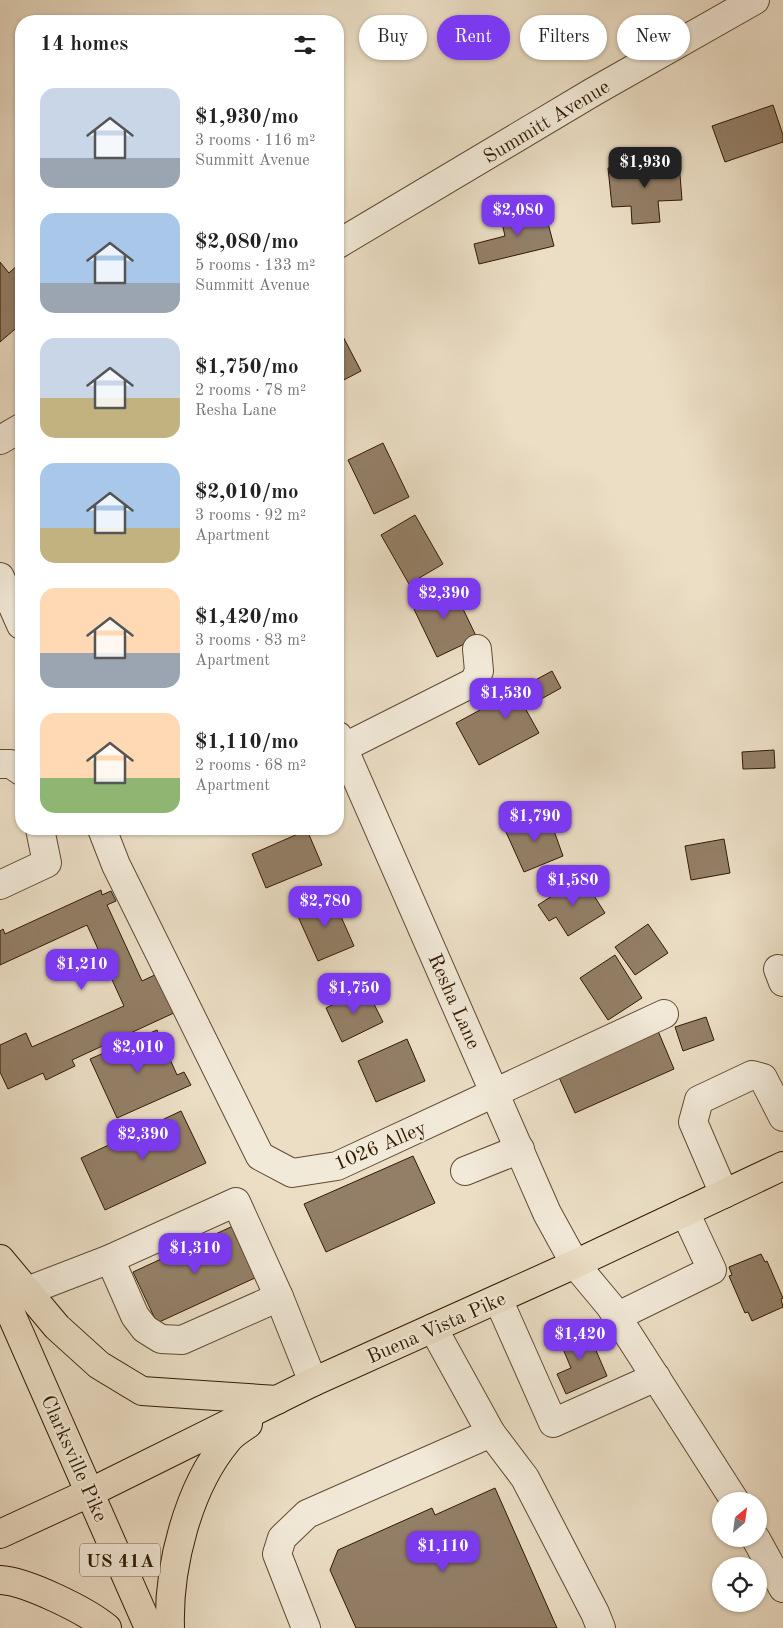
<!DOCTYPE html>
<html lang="en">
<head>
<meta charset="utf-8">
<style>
  body { margin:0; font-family:"Old Standard TT",serif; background:#f6f6f6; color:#222; height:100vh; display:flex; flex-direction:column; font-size:19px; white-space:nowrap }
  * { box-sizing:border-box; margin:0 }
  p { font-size:16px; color:#767676 }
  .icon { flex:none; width:28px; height:28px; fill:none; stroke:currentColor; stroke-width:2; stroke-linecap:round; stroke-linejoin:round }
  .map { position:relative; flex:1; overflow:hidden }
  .drawer { position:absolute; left:15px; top:15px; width:329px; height:820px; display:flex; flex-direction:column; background:#fff; border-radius:20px; box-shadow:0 1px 4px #0004 }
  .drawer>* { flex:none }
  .hud { position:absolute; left:359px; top:15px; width:349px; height:45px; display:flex; gap:10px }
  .needle { width:32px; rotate:29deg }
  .tools { position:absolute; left:712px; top:1492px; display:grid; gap:10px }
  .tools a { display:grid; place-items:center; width:55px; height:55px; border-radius:50%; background:#fff; box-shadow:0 1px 4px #0004; font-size:25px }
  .price { position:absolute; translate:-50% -42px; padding:0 11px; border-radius:10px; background:#7c3aed; color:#fff; font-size:16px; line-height:32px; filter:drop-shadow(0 1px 2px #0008) }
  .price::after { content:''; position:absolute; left:50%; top:30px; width:15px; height:11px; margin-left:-8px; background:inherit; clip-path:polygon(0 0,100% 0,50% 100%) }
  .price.current { background:#222; color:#fff }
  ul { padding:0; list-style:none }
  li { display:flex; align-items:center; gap:15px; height:125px; padding:0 25px }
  li span { display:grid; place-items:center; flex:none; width:140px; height:100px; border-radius:15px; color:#555 }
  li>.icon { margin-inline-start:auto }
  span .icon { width:60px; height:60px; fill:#fffc; stroke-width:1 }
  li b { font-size:21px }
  h2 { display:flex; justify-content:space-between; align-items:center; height:60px; padding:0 25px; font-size:21px }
  .chip { padding:0 18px; border-radius:22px; background:#fff; box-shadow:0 1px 4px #0004; font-size:18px; line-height:45px }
  .chip.current { background:#7c3aed; color:#fff }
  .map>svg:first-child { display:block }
  .building { fill:#937f67; stroke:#331901 }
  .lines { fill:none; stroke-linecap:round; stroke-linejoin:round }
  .minor-casing { stroke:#614a32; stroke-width:30 }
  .major-casing { stroke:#331901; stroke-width:30 }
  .minor { stroke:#f2ead9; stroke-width:28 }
  .major { stroke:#ebdec5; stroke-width:28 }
  .labels { text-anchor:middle; stroke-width:4.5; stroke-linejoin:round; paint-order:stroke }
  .shield { fill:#f2ead9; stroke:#6c5842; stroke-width:1 }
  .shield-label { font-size:19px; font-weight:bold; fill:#331901 }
  .street-label { font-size:20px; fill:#331901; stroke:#f2ead9 }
</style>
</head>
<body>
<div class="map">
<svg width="783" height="1628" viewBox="0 0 783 1628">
  <rect width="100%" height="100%" fill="#ebdec5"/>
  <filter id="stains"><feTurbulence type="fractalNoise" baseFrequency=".004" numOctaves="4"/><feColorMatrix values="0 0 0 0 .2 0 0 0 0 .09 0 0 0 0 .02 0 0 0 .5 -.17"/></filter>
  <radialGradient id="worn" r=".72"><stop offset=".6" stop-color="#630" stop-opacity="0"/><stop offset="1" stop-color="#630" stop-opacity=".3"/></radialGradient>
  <g class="building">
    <polygon points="773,105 783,135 783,142 725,162 712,126"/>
    <polygon points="679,162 682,200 658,201 660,222 632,224 631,206 612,207 608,168"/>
    <polygon points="544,208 554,246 479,264 474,244 505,236 501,219"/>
    <polygon points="0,262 9,273 20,263 21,265 21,324 0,342"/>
    <polygon points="338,327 361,371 338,383"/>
    <polygon points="383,443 409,497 374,514 348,460"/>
    <polygon points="415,515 443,564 409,584 381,535"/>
    <polygon points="451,584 477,638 437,657 411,603"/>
    <polygon points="552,671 561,688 525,708 539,733 479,765 456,723"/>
    <polygon points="774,750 775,768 743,769 742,752"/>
    <polygon points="548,814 563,856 524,872 506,832"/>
    <polygon points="307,830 322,865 266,888 252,854"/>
    <polygon points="724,839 730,873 691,880 685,846"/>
    <polygon points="582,877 605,913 568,936 556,917 549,921 538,905"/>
    <polygon points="101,890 102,895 111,891 116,901 107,905 142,981 159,973 176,1012 72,1060 75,1066 46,1080 43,1073 8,1089 0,1072 0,1045 26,1033 32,1047 124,1006 87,925 0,965 0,931 3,929 5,934"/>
    <polygon points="331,894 354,946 318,961 295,910"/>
    <polygon points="648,924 668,953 635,975 615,947"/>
    <polygon points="615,955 642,998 608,1020 580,978"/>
    <polygon points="366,988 383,1022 342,1042 326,1008"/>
    <polygon points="706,1017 714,1040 683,1051 675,1027"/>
    <polygon points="157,1030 177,1075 184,1072 191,1085 117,1118 90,1059"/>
    <polygon points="658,1031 674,1069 575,1113 558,1075"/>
    <polygon points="407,1039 425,1081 376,1102 358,1061"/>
    <polygon points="181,1111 206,1163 105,1210 81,1158"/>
    <polygon points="413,1156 435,1203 326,1252 304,1204"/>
    <polygon points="233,1226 257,1277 157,1323 133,1272"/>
    <polygon points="761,1254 765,1262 767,1261 783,1298 781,1299 783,1307 752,1321 748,1312 745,1313 729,1276 732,1275 729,1267"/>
    <polygon points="585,1325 607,1376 566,1394 557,1374 571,1368 558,1337"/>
    <polygon points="495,1488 557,1628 356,1628 330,1570 338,1550 432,1508 435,1515"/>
  </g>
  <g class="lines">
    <g class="minor-casing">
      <g id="minor">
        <polyline points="338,244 593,92 755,0"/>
        <polyline points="0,440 21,428"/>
        <polyline points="0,577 21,625"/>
        <polyline points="338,736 547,1213 575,1264 610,1306 735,1501"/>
        <polyline points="343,748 474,682 479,671 477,649"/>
        <polyline points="0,764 11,764 21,771"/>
        <polyline points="102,829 116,865 260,1156 292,1173 337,1166 664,1014"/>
        <polyline points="0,885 47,863 40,829"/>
        <polyline points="778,969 783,982"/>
        <polyline points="465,1171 520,1149"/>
        <polyline points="724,1194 693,1122 699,1100 752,1075 763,1078 783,1117"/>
        <polyline points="110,1259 135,1316 145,1329 161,1339 182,1340 279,1297"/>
        <polyline points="27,1291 110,1259 236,1202 279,1297 313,1382"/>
        <polyline points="498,1299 553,1423 656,1377"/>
        <polyline points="618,1316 712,1270 685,1212"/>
        <polyline points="433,1328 491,1433 525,1478 595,1613 601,1628"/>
        <polyline points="756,1539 783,1588"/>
        <polyline points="306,1628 277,1554 282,1538 307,1514 491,1433"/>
      </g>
    </g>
    <g class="major-casing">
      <g id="major">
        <polyline points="0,1259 57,1327 99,1365 142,1391 277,1400"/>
        <polyline points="0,1289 149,1628"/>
        <polyline points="0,1534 91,1492 313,1382 575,1264 783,1166"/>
        <path d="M0 1580C26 1581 87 1611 107 1628"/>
        <path d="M170 1628C168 1567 188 1488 227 1441 232 1434 241 1429 248 1424"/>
      </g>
    </g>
    <use href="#minor" class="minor"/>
    <use href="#major" class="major"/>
  </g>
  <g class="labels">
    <rect class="shield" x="80" y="1543.5" width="80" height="33" rx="4"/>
    <g class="shield-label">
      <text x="120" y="1567">US 41A</text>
    </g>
    <g class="street-label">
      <text transform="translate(546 121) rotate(-31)" y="7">Summitt Avenue</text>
      <text transform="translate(455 1001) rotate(66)" y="7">Resha Lane</text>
      <text transform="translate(380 1145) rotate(-23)" y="7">1026 Alley</text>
      <text transform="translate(436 1327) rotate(-24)" y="7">Buena Vista Pike</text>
      <text transform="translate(75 1458) rotate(66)" y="7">Clarksville Pike</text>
    </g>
  </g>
  <rect width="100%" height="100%" filter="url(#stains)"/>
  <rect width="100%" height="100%" fill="url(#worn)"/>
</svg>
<div class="tools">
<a><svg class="needle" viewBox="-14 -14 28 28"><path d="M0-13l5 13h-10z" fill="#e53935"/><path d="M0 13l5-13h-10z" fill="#767676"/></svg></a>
<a><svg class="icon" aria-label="locate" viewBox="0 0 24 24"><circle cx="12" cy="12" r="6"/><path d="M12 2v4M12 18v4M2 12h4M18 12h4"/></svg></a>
</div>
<b class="price current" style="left:645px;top:189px">$1,930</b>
<b class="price" style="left:518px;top:237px">$2,080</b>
<b class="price" style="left:444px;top:620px">$2,390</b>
<b class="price" style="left:506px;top:720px">$1,530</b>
<b class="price" style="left:535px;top:843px">$1,790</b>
<b class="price" style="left:573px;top:907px">$1,580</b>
<b class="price" style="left:325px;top:928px">$2,780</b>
<b class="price" style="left:82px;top:991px">$1,210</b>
<b class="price" style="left:354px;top:1015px">$1,750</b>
<b class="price" style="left:138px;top:1074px">$2,010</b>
<b class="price" style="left:143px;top:1161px">$2,390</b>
<b class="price" style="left:195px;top:1275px">$1,310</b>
<b class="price" style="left:580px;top:1361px">$1,420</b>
<b class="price" style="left:443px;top:1573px">$1,110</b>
<div class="hud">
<a class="chip">Buy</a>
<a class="chip current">Rent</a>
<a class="chip">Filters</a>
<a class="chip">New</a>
</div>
<section class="drawer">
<h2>14 homes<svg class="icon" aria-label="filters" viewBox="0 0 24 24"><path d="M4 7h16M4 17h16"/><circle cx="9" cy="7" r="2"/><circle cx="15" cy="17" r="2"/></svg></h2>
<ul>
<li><span style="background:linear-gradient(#c9d6e8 70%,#9aa5b1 0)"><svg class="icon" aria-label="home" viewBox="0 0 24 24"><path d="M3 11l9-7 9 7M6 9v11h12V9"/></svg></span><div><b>$1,930/mo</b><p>3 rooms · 116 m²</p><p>Summitt Avenue</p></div></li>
<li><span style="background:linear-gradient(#a9c7e8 70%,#9aa5b1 0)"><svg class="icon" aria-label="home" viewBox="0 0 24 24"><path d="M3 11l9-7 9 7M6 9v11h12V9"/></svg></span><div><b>$2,080/mo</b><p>5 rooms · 133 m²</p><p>Summitt Avenue</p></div></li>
<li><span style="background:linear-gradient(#c9d6e8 60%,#c2b280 0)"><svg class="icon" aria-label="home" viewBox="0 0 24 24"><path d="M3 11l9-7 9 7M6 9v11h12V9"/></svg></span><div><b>$1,750/mo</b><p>2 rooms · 78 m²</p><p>Resha Lane</p></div></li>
<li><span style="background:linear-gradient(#a9c7e8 65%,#c2b280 0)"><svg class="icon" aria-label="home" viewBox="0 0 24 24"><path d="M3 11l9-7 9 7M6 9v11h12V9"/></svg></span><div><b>$2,010/mo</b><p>3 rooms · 92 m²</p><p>Apartment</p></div></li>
<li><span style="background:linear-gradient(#ffd9b3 65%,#9aa5b1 0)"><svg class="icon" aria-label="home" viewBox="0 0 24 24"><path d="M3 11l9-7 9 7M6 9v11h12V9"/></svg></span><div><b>$1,420/mo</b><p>3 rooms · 83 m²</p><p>Apartment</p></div></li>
<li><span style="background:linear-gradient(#ffd9b3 65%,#8fb573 0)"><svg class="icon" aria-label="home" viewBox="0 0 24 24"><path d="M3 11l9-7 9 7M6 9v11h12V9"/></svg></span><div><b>$1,110/mo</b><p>2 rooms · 68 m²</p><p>Apartment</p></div></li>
</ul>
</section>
</div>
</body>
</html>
